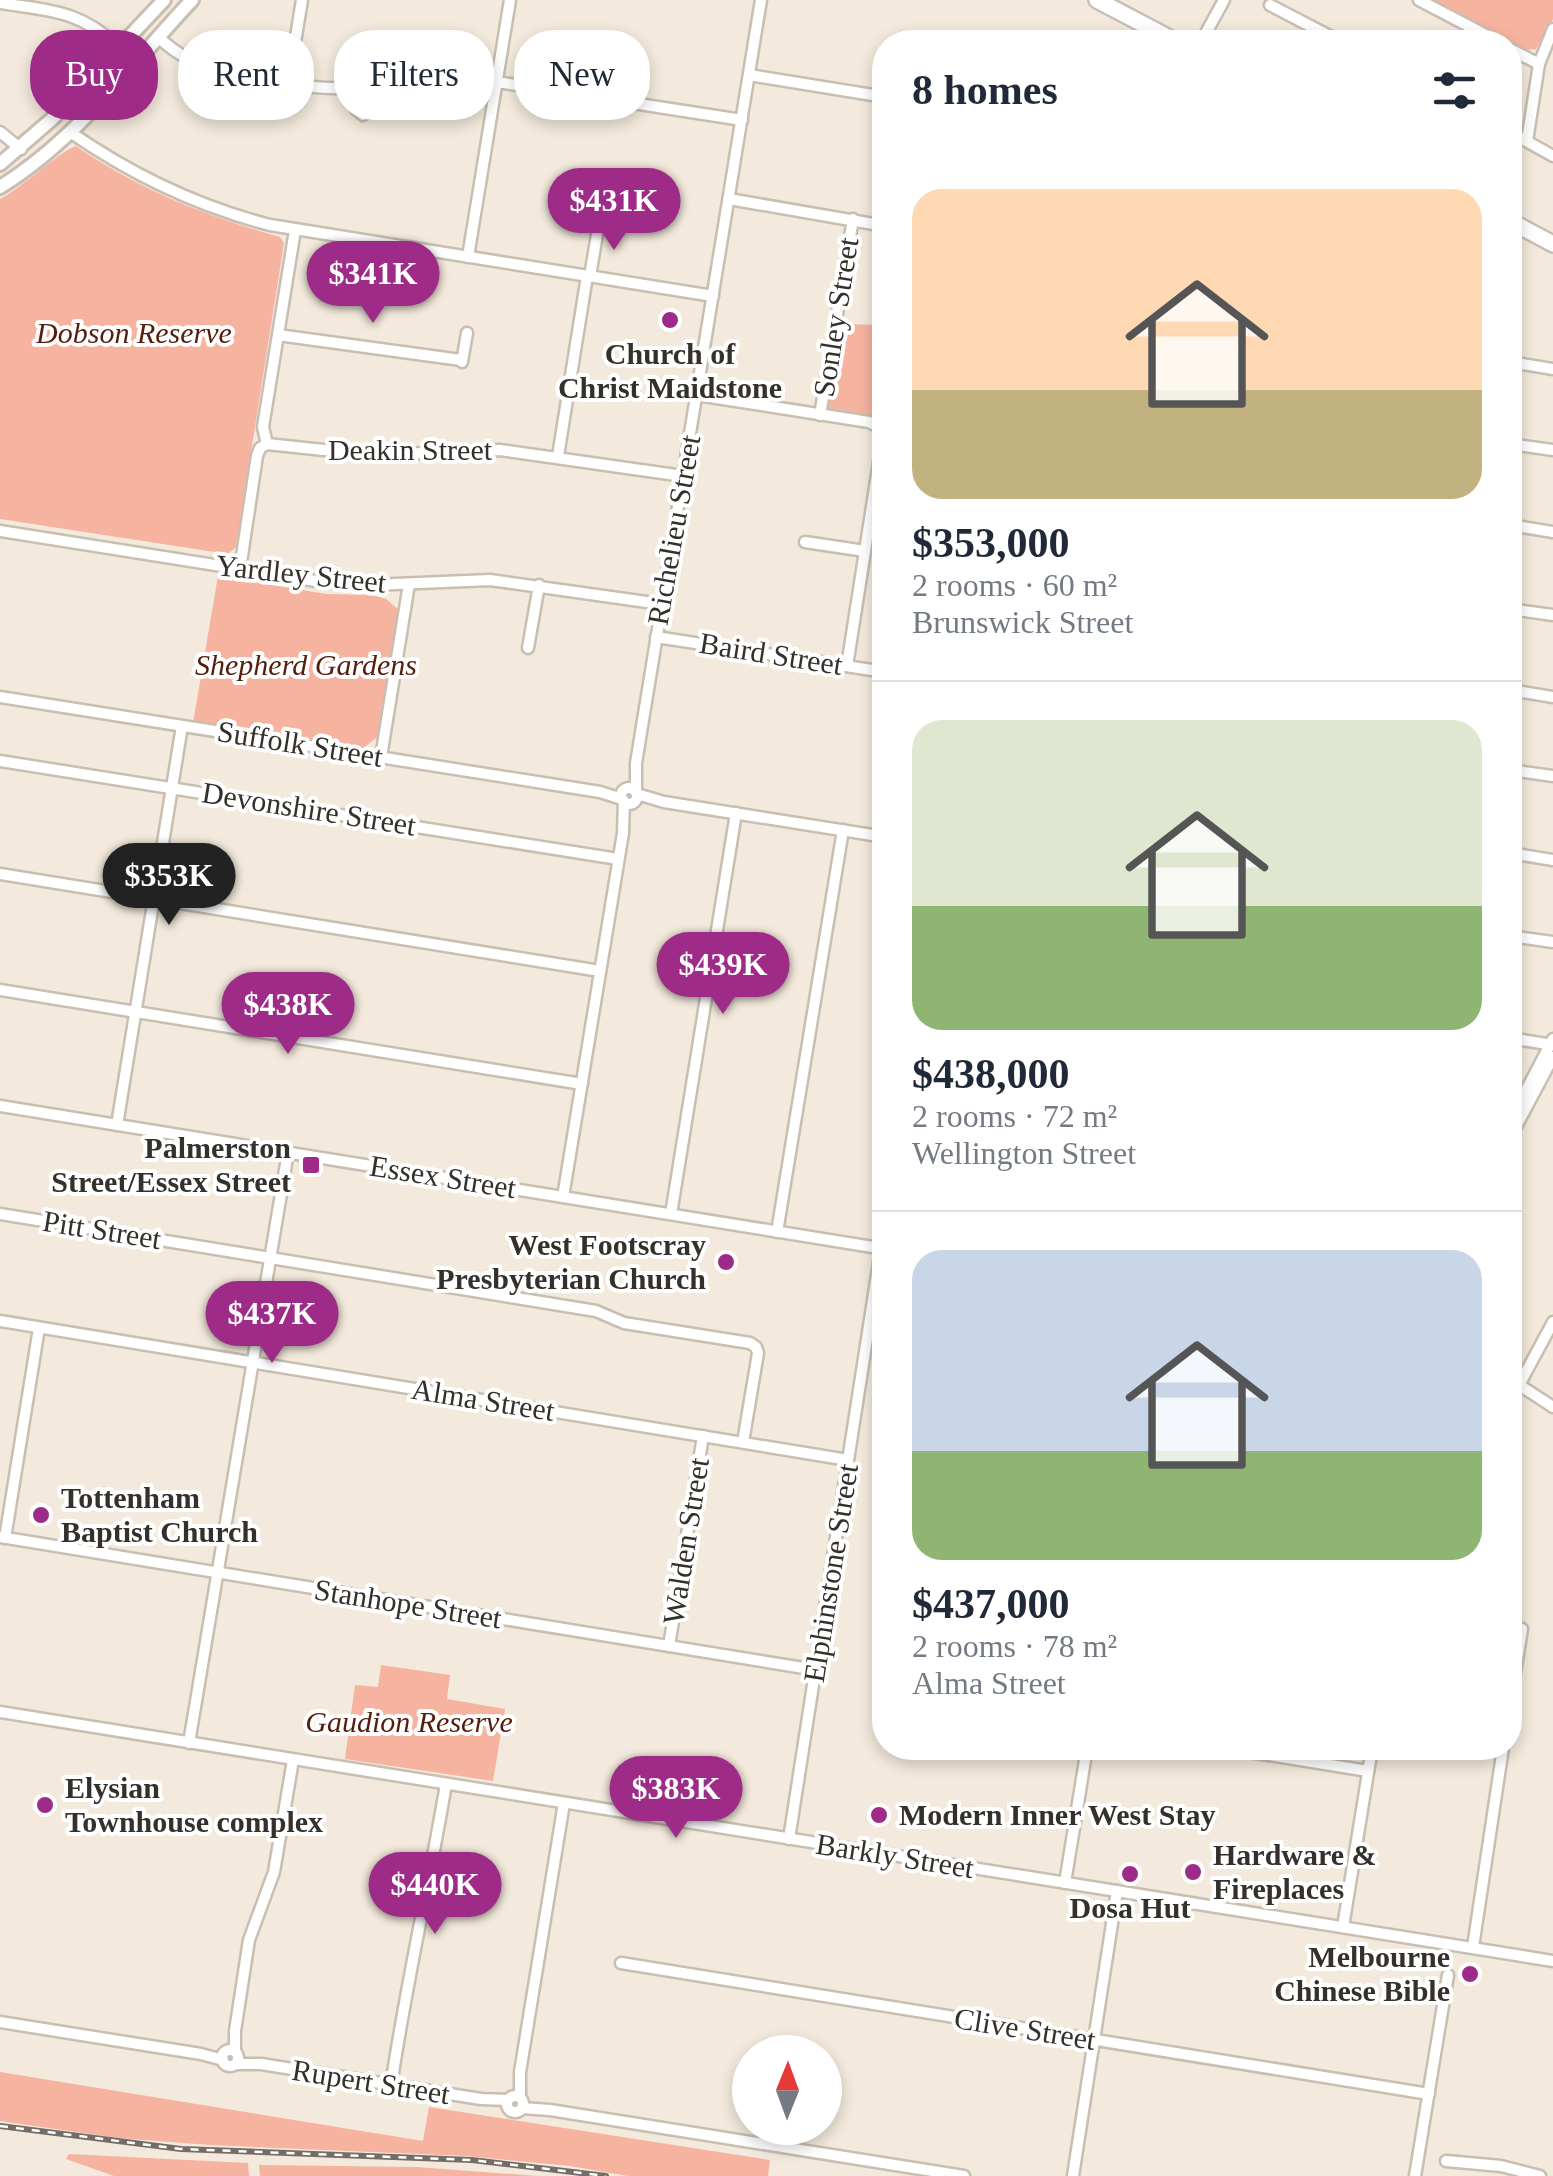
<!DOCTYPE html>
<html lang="en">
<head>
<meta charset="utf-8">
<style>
  body { margin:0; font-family:"Times New Roman",serif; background:#f2f2f3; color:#1f2937; height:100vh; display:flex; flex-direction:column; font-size:38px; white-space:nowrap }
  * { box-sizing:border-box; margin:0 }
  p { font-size:32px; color:#747a83 }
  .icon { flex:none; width:55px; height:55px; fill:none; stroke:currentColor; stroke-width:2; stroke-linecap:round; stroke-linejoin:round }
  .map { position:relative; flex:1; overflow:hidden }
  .drawer { position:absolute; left:872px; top:30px; width:650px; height:1730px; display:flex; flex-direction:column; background:#fff; border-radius:40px; box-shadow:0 5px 15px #0003 }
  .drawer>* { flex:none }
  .top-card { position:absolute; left:30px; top:30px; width:692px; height:90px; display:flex; gap:20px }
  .needle { width:65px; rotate:1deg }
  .buttons { position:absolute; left:732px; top:2035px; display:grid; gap:20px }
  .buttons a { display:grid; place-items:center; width:110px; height:110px; border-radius:50%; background:#fff; box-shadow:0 5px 15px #0003; font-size:50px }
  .price { position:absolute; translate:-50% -85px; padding:0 22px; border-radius:35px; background:#9e2b87; color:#fff; font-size:32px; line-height:65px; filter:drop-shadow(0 2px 5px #0008) }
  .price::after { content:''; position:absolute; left:50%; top:60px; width:30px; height:22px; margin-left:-15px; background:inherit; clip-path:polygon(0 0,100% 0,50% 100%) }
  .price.active { background:#222; color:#fff }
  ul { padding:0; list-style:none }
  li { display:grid; align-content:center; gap:20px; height:530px; padding:0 40px }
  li+li { border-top:2px solid #e0e1e3 }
  li span { display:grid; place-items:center; height:310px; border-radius:30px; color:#555 }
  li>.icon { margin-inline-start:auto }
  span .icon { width:180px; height:180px; fill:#fffc; stroke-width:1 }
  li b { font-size:42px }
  h2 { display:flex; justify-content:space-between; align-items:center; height:120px; padding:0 40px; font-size:42px }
  .chip { padding:0 35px; border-radius:40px; background:#fff; box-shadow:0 5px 15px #0003; font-size:35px; line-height:90px }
  .chip.active { background:#9e2b87; color:#fff }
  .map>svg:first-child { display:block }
  .green { fill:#f6b3a0 }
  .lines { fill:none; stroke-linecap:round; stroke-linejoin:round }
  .minor-casing { stroke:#c8bfb2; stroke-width:15 }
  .major-casing { stroke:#c8bfb2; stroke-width:18 }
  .highway-casing { stroke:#c8bfb2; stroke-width:20 }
  .minor { stroke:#fff; stroke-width:10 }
  .major { stroke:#fff; stroke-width:12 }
  .highway { stroke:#fff; stroke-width:15 }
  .rail-casing { stroke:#736d66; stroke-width:6 }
  .rail { stroke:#fff; stroke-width:2.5; stroke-dasharray:8; stroke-linecap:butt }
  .poi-dot { fill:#9e2b87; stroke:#fff; stroke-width:4 }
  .labels { text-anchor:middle; stroke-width:8; stroke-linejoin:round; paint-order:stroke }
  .street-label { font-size:30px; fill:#34302b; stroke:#fff }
  .park-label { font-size:30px; font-style:italic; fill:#541d0c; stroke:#fff }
  .poi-label { font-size:30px; font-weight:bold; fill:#34302b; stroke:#fff; text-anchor:start }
</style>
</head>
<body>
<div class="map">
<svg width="1553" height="2176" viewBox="0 0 1553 2176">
  <rect width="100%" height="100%" fill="#f3e9dc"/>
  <g class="green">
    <polygon points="1434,0 1553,0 1553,19 1536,49 1525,50"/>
    <path d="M76 146C139 190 206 216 280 237L284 243 236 547 228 554 0 519V199C22 188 60 151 76 146Z"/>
    <polygon points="842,324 885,325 885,418 828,409"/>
    <polygon points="218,576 326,594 371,595 386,599 400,611 380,735 363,748 193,723"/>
    <polygon points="381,1665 450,1675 447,1699 505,1709 493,1781 345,1759 355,1685 378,1687"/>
    <polygon points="0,2072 423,2141 429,2107 770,2160 768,2176 628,2176 570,2166 467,2156 210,2145 118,2138 0,2121"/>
    <polygon points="69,2154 248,2163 249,2176 114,2176 66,2159"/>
    <polygon points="259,2165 417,2167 538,2176 260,2176"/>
  </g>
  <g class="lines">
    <g class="minor-casing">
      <g id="minor">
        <polyline points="1419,0 1499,42"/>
        <path d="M0 3C52 11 79 10 119 47"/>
        <polyline points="1270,5 1341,42"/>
        <path d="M158 37C210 86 282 85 350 89"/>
        <polyline points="1201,42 1224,0"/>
        <polyline points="1510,49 1539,64"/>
        <polygon points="371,63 376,66 376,72 370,111 363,115 356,109 350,89"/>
        <polyline points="749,75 885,97"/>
        <polyline points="497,82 742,120"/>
        <polyline points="288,85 302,0"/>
        <polyline points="0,132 21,149"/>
        <path d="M70 132C132 175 196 206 270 225L713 296"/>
        <polyline points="1510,132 1553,156"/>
        <polyline points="1527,141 1539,64 1553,29"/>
        <polyline points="729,199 885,226"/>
        <polyline points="468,257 510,0"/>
        <polyline points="590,276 599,223"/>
        <polyline points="278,335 461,360"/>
        <polyline points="462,362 467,333"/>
        <polyline points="1510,362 1553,369"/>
        <polyline points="697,395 869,422 884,430 847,666"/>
        <polyline points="820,415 853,219"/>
        <polyline points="267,444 263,427 295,230"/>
        <polyline points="1510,444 1553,450"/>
        <polyline points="558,456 587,276"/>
        <polyline points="1510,525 1553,532"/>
        <polyline points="0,531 316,581 372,585 490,580 661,604"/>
        <polyline points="805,542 865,551"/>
        <polyline points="240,569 257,456 260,448 267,444 371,455 500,450 683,476"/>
        <polyline points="1510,609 1553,615"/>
        <polyline points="656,637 885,672"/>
        <polyline points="528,648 539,585"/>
        <polyline points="1510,690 1553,697"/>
        <polyline points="0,697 600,792 622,799"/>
        <polyline points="381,757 409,584"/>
        <polyline points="0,761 618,859"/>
        <polyline points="1510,770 1553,776"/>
        <circle cx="629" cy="796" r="8"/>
        <polyline points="636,792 636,763 761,0"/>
        <polyline points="637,794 664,802 885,837"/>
        <polyline points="1510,853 1553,860"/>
        <polyline points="0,874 600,971"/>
        <polyline points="1510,936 1553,942"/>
        <polyline points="0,990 582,1084"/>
        <polyline points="1510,1038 1553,1045"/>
        <polyline points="0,1106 885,1249"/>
        <polyline points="1510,1121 1553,1039"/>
        <polyline points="117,1125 182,726"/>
        <polyline points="1510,1138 1553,1057"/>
        <polyline points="563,1197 623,833 624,801"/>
        <polyline points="0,1214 596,1311 624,1323 750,1343 756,1347 758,1353 743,1442"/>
        <polyline points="671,1214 736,813"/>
        <polyline points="777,1232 843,830"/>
        <polyline points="0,1321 848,1460"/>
        <polyline points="1510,1379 1553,1407"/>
        <polyline points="1519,1385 1553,1322"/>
        <polyline points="0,1537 816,1670"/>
        <polyline points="5,1538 39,1328"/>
        <polyline points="669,1646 703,1436"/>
        <polyline points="1510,1704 1522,1629"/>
        <polyline points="0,1712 1553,1961"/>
        <polyline points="189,1743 288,1152"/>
        <polyline points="1225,1748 1368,1771"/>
        <polyline points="789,1839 881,1249"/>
        <polyline points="1065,1883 1087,1748"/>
        <polyline points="1343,1927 1372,1748"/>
        <polyline points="1473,1947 1503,1748"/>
        <polyline points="621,1963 1429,2094"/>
        <polyline points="0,2022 201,2054 223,2060"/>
        <circle cx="230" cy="2058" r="8"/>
        <polyline points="235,2051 235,2031 249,1940 274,1872 293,1760"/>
        <polyline points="236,2064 261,2064 481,2099 508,2100"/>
        <path d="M391 2086C406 1984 429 1885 446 1784"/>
        <circle cx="515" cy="2104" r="8"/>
        <polyline points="520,2097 520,2072 564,1803"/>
        <polyline points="522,2108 550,2110 964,2176"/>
        <polyline points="1446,2161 1501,2166 1540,2176"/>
        <polyline points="1073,2176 1117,1891"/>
        <polyline points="1415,2176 1448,1975"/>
      </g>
    </g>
    <g class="major-casing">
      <g id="major">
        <polyline points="0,164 52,119 164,0"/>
        <path d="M0 187C75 141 132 64 192 0"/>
      </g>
    </g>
    <g class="highway-casing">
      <g id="highway">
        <polyline points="1097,0 1177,42"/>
        <polyline points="1510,221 1553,244"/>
      </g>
    </g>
    <use href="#minor" class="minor"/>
    <use href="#major" class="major"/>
    <use href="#highway" class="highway"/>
    <g class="rail-casing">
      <polyline id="rail" points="0,2126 181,2149 472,2160 606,2176"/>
    </g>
    <use href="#rail" class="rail"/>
  </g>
  <g class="poi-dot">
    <circle cx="670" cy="320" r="10"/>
    <rect x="301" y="1155" width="20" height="20" rx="5"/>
    <circle cx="726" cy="1262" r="10"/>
    <circle cx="41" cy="1515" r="10"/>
    <circle cx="45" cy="1805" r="10"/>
    <circle cx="879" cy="1815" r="10"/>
    <circle cx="1193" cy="1872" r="10"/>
    <circle cx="1130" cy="1874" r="10"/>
    <circle cx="1470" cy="1974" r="10"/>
  </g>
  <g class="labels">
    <g class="street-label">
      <text transform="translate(836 317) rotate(-81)" y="10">Sonley Street</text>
      <text x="410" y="460">Deakin Street</text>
      <text transform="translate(674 530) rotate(-80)" y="10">Richelieu Street</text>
      <text transform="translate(301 574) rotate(6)" y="10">Yardley Street</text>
      <text transform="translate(771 654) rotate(9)" y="10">Baird Street</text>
      <text transform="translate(300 744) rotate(9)" y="10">Suffolk Street</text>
      <text transform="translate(309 809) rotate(9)" y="10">Devonshire Street</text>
      <text transform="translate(443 1177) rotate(9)" y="10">Essex Street</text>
      <text transform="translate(102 1230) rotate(9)" y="10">Pitt Street</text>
      <text transform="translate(483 1400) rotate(9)" y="10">Alma Street</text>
      <text transform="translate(686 1541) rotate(-81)" y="10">Walden Street</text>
      <text transform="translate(831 1573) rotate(-81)" y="10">Elphinstone Street</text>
      <text transform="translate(408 1604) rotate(9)" y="10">Stanhope Street</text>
      <text transform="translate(895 1856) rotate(9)" y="10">Barkly Street</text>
      <text transform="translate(1025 2029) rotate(9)" y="10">Clive Street</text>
      <text transform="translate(371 2082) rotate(9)" y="10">Rupert Street</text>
    </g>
    <g class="park-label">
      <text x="134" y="343">Dobson Reserve</text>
      <text x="306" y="675">Shepherd Gardens</text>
      <text x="409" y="1732">Gaudion Reserve</text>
    </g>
    <g class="poi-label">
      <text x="670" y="364" text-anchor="middle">Church of<tspan x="670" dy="34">Christ Maidstone</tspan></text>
      <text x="291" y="1158" text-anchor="end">Palmerston<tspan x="291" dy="34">Street/Essex Street</tspan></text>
      <text x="706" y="1255" text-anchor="end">West Footscray<tspan x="706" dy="34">Presbyterian Church</tspan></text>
      <text x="61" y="1508">Tottenham<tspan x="61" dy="34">Baptist Church</tspan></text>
      <text x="65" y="1798">Elysian<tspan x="65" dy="34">Townhouse complex</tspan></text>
      <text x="899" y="1825">Modern Inner West Stay</text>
      <text x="1213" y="1865">Hardware &amp;<tspan x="1213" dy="34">Fireplaces</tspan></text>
      <text x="1130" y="1918" text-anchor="middle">Dosa Hut</text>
      <text x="1450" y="1967" text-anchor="end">Melbourne<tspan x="1450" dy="34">Chinese Bible</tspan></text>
    </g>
  </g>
</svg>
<div class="buttons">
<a><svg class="needle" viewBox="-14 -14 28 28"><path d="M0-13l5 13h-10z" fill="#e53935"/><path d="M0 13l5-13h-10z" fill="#747a83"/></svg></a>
</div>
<b class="price" style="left:614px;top:253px">$431K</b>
<b class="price" style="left:373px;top:326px">$341K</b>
<b class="price active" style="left:169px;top:928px">$353K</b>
<b class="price" style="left:723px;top:1017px">$439K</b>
<b class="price" style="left:288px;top:1057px">$438K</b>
<b class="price" style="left:272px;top:1366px">$437K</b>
<b class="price" style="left:676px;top:1841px">$383K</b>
<b class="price" style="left:435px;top:1937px">$440K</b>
<div class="top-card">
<a class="chip active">Buy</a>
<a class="chip">Rent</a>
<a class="chip">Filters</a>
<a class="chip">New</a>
</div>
<section class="drawer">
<h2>8 homes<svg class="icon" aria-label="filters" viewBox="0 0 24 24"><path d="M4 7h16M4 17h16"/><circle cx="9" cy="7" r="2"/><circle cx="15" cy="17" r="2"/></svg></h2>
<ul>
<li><span style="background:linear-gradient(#ffd9b3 65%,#c2b280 0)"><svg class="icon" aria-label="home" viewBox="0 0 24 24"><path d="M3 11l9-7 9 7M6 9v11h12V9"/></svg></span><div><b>$353,000</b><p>2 rooms · 60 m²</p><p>Brunswick Street</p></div></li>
<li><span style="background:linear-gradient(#dfe7d0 60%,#8fb573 0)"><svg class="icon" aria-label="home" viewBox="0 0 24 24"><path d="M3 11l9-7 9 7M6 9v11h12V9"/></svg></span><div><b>$438,000</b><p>2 rooms · 72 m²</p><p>Wellington Street</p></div></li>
<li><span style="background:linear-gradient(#c9d6e8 65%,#8fb573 0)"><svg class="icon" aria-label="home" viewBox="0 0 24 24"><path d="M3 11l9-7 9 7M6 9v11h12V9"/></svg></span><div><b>$437,000</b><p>2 rooms · 78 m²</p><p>Alma Street</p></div></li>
</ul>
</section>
</div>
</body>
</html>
